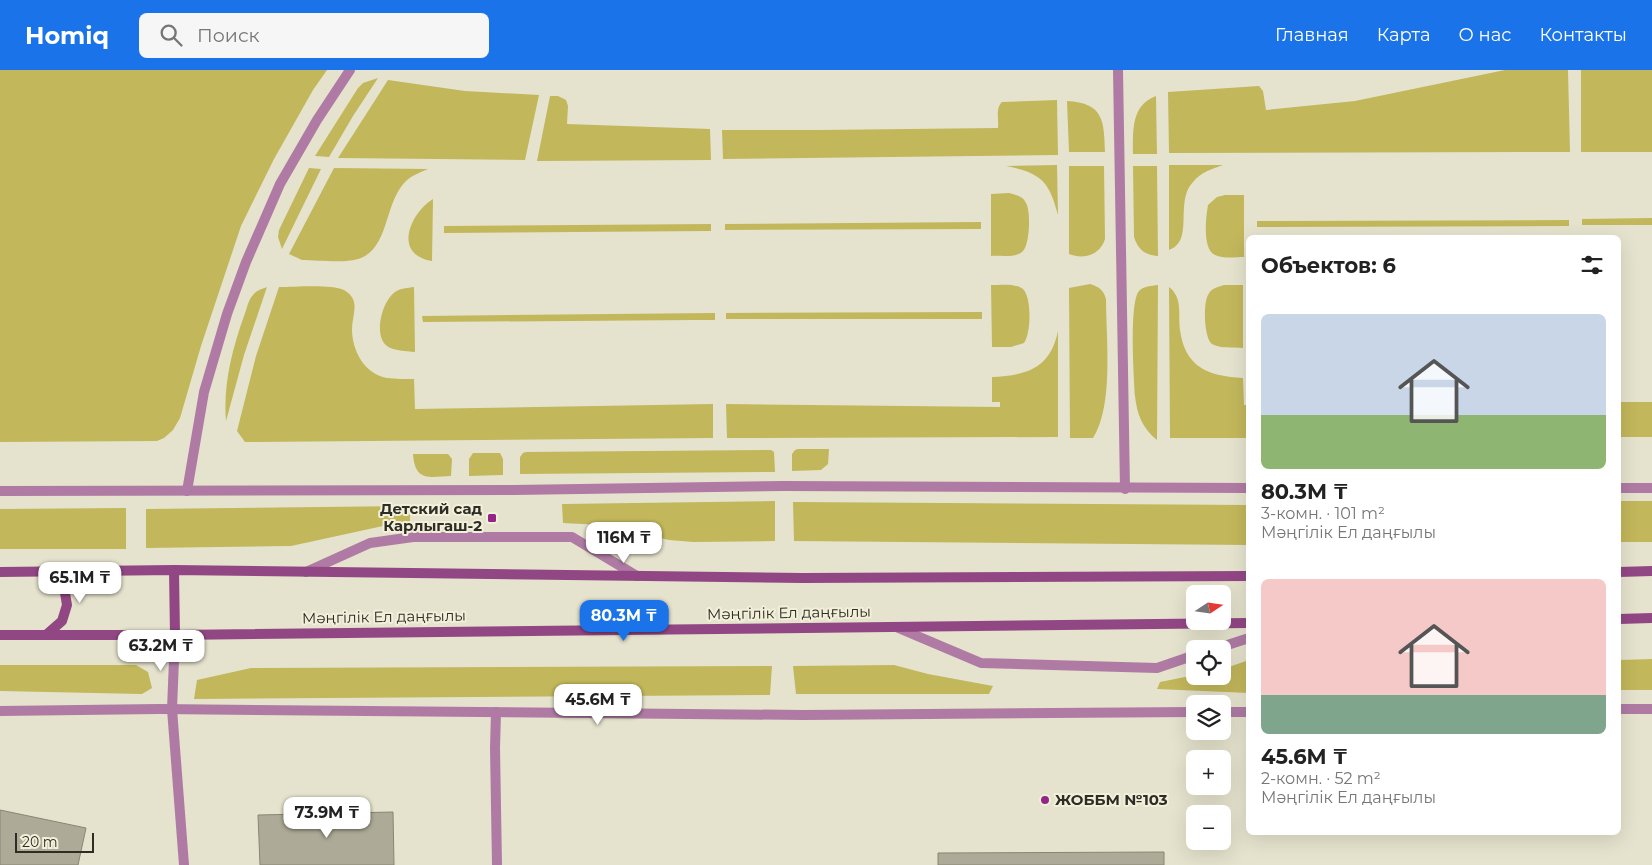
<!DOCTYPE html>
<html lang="ru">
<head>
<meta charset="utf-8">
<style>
  body { margin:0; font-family:Montserrat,sans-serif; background:#f6f6f6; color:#222; height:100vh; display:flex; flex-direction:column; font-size:19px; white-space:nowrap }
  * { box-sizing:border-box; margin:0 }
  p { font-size:16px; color:#767676 }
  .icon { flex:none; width:28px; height:28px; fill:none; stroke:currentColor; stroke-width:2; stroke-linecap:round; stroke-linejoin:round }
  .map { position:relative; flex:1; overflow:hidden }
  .panel { position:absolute; left:1246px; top:165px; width:375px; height:600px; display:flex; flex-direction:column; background:#fff; border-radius:8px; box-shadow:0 5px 20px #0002 }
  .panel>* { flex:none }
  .needle { width:32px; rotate:77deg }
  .tools { position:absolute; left:1186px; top:515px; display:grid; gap:10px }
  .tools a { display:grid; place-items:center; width:45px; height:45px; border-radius:8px; background:#fff; box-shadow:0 5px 20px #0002; font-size:25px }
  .scale { position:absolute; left:15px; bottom:12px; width:79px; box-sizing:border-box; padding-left:5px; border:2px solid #2e2d25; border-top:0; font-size:14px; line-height:18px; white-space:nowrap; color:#2e2d25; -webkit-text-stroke:4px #f2f0da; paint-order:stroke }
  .price { position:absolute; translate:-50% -42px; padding:0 11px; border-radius:10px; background:#fff; color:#222; font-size:16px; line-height:32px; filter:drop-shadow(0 1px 2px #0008) }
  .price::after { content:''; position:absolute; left:50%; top:30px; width:15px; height:11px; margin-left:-8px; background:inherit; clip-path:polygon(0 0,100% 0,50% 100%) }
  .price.selected { background:#1a73e8; color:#fff }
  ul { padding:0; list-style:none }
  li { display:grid; align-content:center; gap:10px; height:265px; padding:0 15px }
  li span { display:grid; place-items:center; height:155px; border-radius:8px; color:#555 }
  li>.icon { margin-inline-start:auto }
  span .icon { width:90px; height:90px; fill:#fffc; stroke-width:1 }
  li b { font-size:21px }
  h2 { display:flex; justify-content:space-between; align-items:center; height:60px; padding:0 15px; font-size:21px }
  header { display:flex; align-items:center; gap:30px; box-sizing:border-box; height:70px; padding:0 25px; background:#1a73e8; color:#fff }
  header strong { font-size:24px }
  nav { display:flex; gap:28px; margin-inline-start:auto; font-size:18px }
  .search { width:350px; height:45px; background:#f6f6f6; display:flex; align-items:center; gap:12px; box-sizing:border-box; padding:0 18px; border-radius:8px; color:#767676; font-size:19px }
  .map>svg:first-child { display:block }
  .green { fill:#c2b75b }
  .building { fill:#adab97; stroke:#888673 }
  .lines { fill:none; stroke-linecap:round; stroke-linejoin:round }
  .service { stroke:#af7ba4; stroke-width:10 }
  .minor { stroke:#af7ba4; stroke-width:10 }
  .secondary { stroke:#924785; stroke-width:10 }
  .poi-dot { fill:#942585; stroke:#f2f0da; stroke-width:2 }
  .labels { text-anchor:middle; stroke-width:4; stroke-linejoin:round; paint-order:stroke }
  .poi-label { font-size:15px; font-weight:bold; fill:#2e2d25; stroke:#f2f0da; text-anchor:end }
  .street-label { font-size:15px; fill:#2e2d25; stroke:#f2f0da }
</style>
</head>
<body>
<header>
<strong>Homiq</strong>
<div class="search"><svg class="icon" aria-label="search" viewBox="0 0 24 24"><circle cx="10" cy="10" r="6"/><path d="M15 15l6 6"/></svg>Поиск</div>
<nav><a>Главная</a><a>Карта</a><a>О нас</a><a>Контакты</a></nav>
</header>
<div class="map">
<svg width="1652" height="795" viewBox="0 0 1652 795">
  <rect width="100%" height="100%" fill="#e5e3cd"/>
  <g class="green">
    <polygon points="0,0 327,0 313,20 274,89 241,156 201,276 180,348 173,360 164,368 157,371 0,372"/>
    <polygon points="1505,0 1568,0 1570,82 1169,83 1168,22 1259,16 1263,21 1266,40 1355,31"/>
    <rect x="1581" y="0" width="71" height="82"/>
    <polygon points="378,8 353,46 329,87 315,86 358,18 363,13"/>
    <polygon points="388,10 465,21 539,25 525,90 338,88"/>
    <polygon points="550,26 558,26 566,30 568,36 567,54 710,59 711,90 537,91"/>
    <path d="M1156 26 1157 84H1133C1133 61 1131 35 1156 26Z"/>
    <path d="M1057 30 1058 85 723 89 722 60H819L998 58C999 49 995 39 1002 32Z"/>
    <path d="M1067 31C1104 33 1104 51 1105 82H1069Z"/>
    <path d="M1057 95 1058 145C1049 110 1040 103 1006 96Z"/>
    <path d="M1169 95H1223C1212 99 1201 102 1193 112 1174 132 1195 171 1169 180Z"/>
    <path d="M1069 96H1104L1105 169C1100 185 1084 190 1069 184Z"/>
    <path d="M1133 96H1157L1158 186C1144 185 1138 179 1134 167Z"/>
    <polygon points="309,98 321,99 282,179 278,167 279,160"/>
    <path d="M334 98 428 99C421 102 413 105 407 110 384 131 390 176 361 188 346 194 319 190 302 190L289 184Z"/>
    <path d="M1009 123C1016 125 1023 126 1026 133 1031 141 1030 176 1022 182 1014 188 1000 185 991 186V124Z"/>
    <path d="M1225 125H1244V187C1235 187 1224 189 1215 185 1202 179 1206 147 1208 135L1217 127Z"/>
    <path d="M433 129 432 191C393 185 409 144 433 129Z"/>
    <polygon points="1652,148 1652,155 1582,155 1582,149"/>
    <polygon points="1569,150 1569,156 1257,157 1257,151"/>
    <polygon points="981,152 981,159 725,160 725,154"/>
    <polygon points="711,154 711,161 444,163 444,156"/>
    <path d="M1090 214C1099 217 1103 219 1106 229 1106 269 1114 335 1093 368H1070L1069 218Z"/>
    <path d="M991 215C1001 215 1015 213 1023 219 1032 228 1031 263 1024 273L1011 277H992Z"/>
    <path d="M1158 215 1157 370C1142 358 1137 344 1135 326 1134 307 1129 232 1139 221 1144 216 1151 216 1158 215Z"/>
    <path d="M1224 215H1243V278C1234 277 1220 279 1212 274 1204 268 1203 233 1208 225 1211 218 1218 217 1224 215Z"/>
    <path d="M267 217 244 285 226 351C223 315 232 280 244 246 247 239 248 230 253 225 257 220 262 219 267 217Z"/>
    <path d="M279 217C295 217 332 214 344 220 349 223 353 227 354 232 356 240 352 250 352 259 352 280 364 304 387 308 396 309 405 309 414 309L415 339 713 334V368L245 372 237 361 256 286Z"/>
    <path d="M414 217 415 282C406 281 394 281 387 276 373 265 382 231 395 222 400 218 408 218 414 217Z"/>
    <path d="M1169 217C1183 228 1178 244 1180 260 1185 298 1209 306 1243 308L1244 335H1249V368H1170Z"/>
    <polygon points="982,242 982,249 726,249 726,243"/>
    <polygon points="715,243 715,250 695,250 423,252 422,246"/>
    <path d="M1058 261V367L727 368 726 334 1000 337V332H992V307C1027 305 1050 299 1058 261Z"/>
    <rect x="1619" y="332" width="33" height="35"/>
    <polygon points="798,379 829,379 828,394 821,400 792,401 792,384 795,380"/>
    <polygon points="771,380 774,382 775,402 520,404 520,387 523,383 526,382"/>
    <polygon points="473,383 500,383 503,389 503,405 469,406 469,389"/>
    <path d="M413 384H448L452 389 451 406C429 407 415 412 413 384Z"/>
    <polygon points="775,431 775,471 693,472 669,470 601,455 563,453 562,434"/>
    <rect x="1619" y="431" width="33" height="41"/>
    <polygon points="793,432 1249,435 1249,475 794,471"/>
    <polygon points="410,436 410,455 383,456 291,476 146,478 146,439"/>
    <polygon points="126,438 126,479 0,479 0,439"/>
    <polygon points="1652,589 1652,620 1619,620 1619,590"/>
    <polygon points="1249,590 1249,623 1157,619 1160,612 1195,605 1195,606 1222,606 1223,599"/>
    <polygon points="0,595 136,595 148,602 152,618 142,624 0,621"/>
    <polygon points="894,595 928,604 993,616 989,624 796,624 793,596"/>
    <polygon points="772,596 770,625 194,629 197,610 251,598"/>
  </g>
  <g class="building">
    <polygon points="0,740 86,758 78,795 0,795"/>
    <polygon points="393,742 394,795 260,795 258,745"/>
    <polygon points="1164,782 1164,795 938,795 938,783"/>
  </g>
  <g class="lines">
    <g class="service">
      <polyline points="1118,0 1125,419"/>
      <polyline points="1619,418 1652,418"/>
      <polyline points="0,421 513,420 784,416 1249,418"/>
      <polyline points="187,421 204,322 227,244 246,192 280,114 317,50 350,0"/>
      <polyline points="306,502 370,473 413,467 572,467 637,506"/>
      <polyline points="896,557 981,593 1157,598 1195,585"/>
      <polyline points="1215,579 1249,568"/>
      <polyline points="172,639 184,795"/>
      <polyline points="496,642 495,678 497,795"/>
    </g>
    <g class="minor">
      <polyline points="172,639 175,565"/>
      <polyline points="1619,639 1652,639"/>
      <polyline points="0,641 159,639 804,645 1195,642"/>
      <polyline points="1222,642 1249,642"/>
    </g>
    <g class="secondary">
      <polyline points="174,500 175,565"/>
      <polyline points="0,502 174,500 803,508 1249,506"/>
      <polyline points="1619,502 1652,501"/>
      <polyline points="1619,549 1652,548"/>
      <polyline points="0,565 175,565 1249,553"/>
      <polyline points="46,565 62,551 67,535 64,517 47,502"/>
    </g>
  </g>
  <g class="poi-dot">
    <rect x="487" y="443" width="10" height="10" rx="2.5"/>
    <circle cx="1045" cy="730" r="5"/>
  </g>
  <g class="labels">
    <g class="poi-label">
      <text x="482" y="444">Детский сад<tspan x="482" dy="17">Карлыгаш-2</tspan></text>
      <text x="1055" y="735" text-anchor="start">ЖОББМ №103</text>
    </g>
    <g class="street-label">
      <text transform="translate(789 543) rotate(-1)" y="5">Мәңгілік Ел даңғылы</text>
      <text transform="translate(384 547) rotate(-1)" y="5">Мәңгілік Ел даңғылы</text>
    </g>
  </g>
</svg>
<div class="tools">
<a><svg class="needle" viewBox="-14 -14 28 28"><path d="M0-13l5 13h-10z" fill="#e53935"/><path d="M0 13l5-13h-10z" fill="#767676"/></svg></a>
<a><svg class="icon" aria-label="locate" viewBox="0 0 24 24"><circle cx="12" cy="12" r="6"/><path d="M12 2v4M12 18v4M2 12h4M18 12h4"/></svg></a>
<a><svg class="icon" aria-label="layers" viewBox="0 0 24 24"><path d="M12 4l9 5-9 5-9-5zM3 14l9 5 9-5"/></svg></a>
<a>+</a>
<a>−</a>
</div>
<div class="scale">20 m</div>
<b class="price" style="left:624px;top:494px">116M ₸</b>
<b class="price" style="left:80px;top:534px">65.1M ₸</b>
<b class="price selected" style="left:624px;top:572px">80.3M ₸</b>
<b class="price" style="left:161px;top:602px">63.2M ₸</b>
<b class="price" style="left:598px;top:656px">45.6M ₸</b>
<b class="price" style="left:327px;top:769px">73.9M ₸</b>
<section class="panel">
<h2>Объектов: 6<svg class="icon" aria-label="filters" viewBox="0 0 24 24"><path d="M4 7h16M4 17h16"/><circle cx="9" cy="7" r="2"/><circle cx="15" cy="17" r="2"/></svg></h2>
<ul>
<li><span style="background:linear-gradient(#c9d6e8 65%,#8fb573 0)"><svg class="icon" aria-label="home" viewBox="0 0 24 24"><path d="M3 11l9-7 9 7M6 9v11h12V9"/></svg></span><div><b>80.3M ₸</b><p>3-комн. · 101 m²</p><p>Мәңгілік Ел даңғылы</p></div></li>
<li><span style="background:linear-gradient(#f6c9c9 75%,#7fa58c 0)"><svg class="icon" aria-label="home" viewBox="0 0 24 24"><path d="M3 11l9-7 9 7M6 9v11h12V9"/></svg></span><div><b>45.6M ₸</b><p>2-комн. · 52 m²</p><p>Мәңгілік Ел даңғылы</p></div></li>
</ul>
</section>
</div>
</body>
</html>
